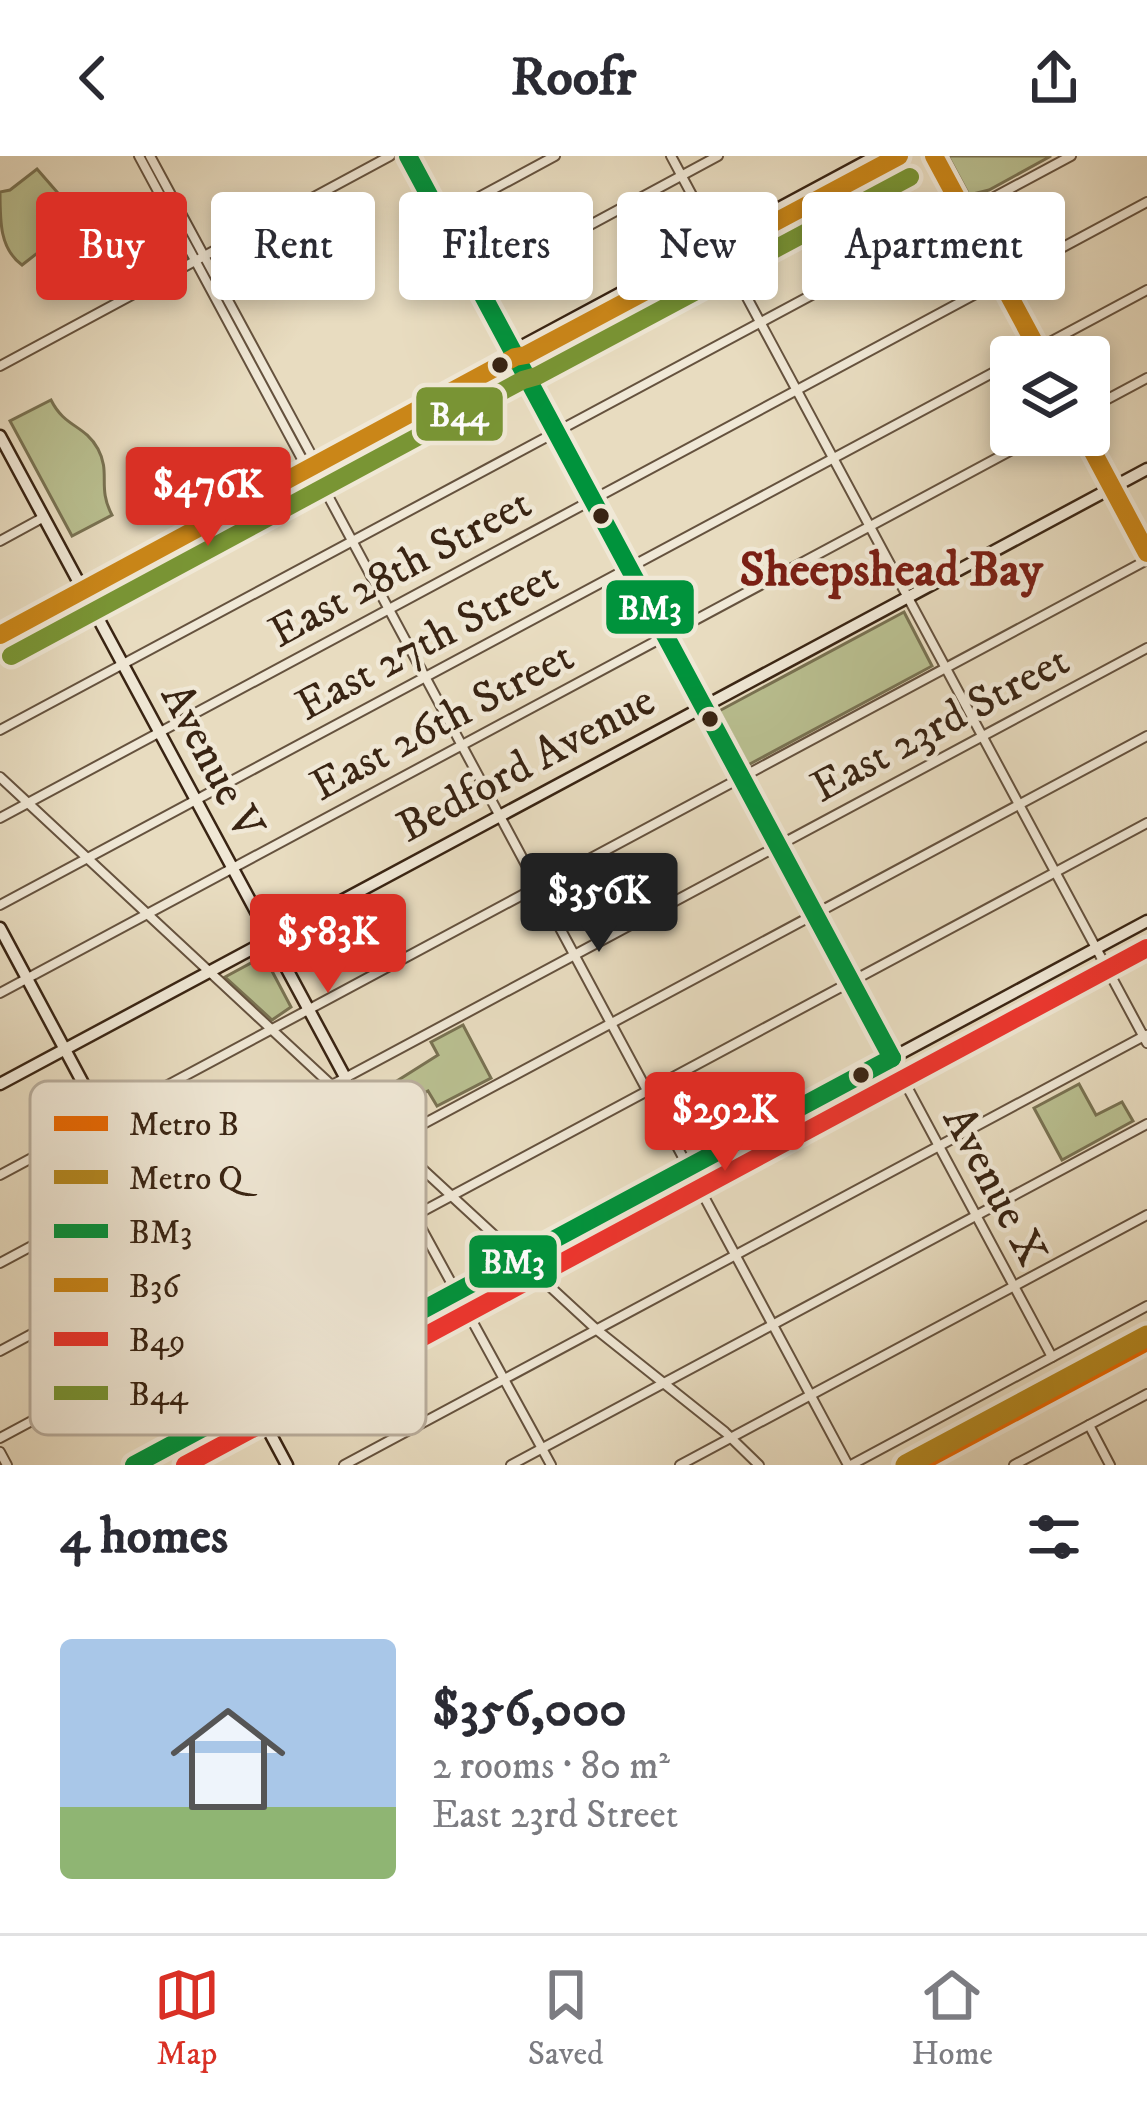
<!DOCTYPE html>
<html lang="en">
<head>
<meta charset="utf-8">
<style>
  body { margin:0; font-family:"IM FELL DW Pica",serif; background:#f2f2f3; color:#2b2b33; height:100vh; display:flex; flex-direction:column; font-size:45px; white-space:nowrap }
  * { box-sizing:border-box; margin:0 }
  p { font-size:39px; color:#7c7c81 }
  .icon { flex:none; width:66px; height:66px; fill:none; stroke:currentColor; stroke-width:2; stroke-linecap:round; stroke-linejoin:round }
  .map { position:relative; height:1309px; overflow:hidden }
  .details { display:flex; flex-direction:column; background:#fff; flex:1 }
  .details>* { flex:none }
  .top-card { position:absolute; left:36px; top:36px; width:1077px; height:108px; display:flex; gap:24px }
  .fabs { position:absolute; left:990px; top:180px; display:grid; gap:24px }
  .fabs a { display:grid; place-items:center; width:120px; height:120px; border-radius:12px; background:#fff; box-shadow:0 6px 18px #0003; font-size:60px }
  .price { position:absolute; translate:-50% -102px; padding:0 27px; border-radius:12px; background:#d93025; color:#fff; font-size:39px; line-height:78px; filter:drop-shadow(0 3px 6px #0008) }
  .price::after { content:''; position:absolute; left:50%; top:72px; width:36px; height:27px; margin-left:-18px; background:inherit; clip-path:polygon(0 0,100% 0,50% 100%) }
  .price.current { background:#222; color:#fff }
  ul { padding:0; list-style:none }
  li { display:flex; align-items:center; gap:36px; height:300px; padding:0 60px }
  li+li { border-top:3px solid #e1e1e2 }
  li span { display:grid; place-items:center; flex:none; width:336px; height:240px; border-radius:12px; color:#555 }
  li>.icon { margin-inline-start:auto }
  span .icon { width:144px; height:144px; fill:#fffc; stroke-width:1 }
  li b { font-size:51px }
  h2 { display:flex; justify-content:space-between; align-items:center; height:144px; padding:0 60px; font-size:51px }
  .pill { padding:0 42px; border-radius:12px; background:#fff; box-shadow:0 6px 18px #0003; font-size:42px; line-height:108px }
  .pill.current { background:#d93025; color:#fff }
  header { display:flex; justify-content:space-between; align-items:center; height:156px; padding:0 60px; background:#fff; font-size:54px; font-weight:800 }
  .menu { display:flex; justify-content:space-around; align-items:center; height:168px; border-top:3px solid #e1e1e2; background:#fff; font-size:33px; color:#7c7c81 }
  .menu a { display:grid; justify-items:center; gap:6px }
  .menu .current { color:#d93025 }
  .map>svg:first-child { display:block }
  .green { fill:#b9bf90; stroke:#797252; stroke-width:3 }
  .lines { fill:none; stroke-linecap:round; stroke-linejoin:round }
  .street-casing { stroke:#65523e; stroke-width:12 }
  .secondary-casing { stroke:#392413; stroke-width:15 }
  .street { stroke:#f0e8d6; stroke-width:8 }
  .secondary { stroke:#f0e8d6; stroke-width:10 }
  .bus-1-casing { stroke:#f0e8d6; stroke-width:27 }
  .bus-2-casing { stroke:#f0e8d6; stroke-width:27 }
  .bus-3-casing { stroke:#f0e8d6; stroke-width:27 }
  .bus-4-casing { stroke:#f0e8d6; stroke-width:27 }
  .bus-1 { stroke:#00933c; stroke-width:18 }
  .bus-2 { stroke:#ca8618; stroke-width:18 }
  .bus-3 { stroke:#ee352e; stroke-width:18 }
  .bus-4 { stroke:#799534; stroke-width:18 }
  .metro-1-casing { stroke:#f0e8d6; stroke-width:30 }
  .metro-2-casing { stroke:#f0e8d6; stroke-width:30 }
  .metro-1 { stroke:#eb6800; stroke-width:21 }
  .metro-2 { stroke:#b4871f; stroke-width:21 }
  .bus-dot { fill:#392413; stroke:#f0e8d6; stroke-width:4.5 }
  .labels { text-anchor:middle; stroke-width:9; stroke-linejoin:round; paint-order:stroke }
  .street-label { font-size:45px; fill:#392413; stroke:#f0e8d6 }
  .neighbourhood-label { font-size:48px; font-weight:bold; fill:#7a1f14; stroke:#f0e8d6 }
  .key { fill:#f0e8d6; stroke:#b9ad9c; stroke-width:3 }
  .key-label { font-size:33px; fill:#392413 }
  .line-badge { stroke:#f0e8d6; stroke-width:4.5 }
  .badge-label { font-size:33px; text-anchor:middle; font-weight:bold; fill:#fff }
</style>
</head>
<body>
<header><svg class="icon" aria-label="back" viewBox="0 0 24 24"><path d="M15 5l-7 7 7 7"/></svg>Roofr<svg class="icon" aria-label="share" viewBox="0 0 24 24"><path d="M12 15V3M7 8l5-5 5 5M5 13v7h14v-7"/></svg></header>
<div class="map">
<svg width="1147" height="1309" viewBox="0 0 1147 1309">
  <rect width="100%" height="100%" fill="#e8dcc0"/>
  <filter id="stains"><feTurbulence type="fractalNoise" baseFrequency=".00167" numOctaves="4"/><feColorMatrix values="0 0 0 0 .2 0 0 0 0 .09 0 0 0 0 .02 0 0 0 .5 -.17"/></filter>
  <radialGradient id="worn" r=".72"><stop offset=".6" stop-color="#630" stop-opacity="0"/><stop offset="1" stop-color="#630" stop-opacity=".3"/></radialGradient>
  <g class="green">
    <polygon points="948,0 1051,0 989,34 969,39"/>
    <path d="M37 13 64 44 74 81 49 88 22 109C0 93 0 66 0 36L10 34Z"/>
    <path d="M51 244C65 272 84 268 98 293 111 317 97 331 112 359L72 380 10 265Z"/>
    <polygon points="904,456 932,510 748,609 719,555"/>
    <polygon points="264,800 291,851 272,864 225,821"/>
    <polygon points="463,869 491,922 437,950 428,935 403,948 392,928 438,899 431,886"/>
    <polygon points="1079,928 1096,959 1122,946 1133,965 1062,1004 1034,952"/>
  </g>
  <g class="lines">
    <g class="street-casing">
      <g id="street">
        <polyline points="139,0 302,303 311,309"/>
        <polyline points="150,0 311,298 312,310 848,1309"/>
        <polyline points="408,0 1052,1201"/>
        <polyline points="671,0 1147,887"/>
        <polyline points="440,62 555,0"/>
        <polyline points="477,130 718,0"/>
        <polyline points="1022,201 1147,134"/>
        <polyline points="0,210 390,0"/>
        <polyline points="1089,253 1147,222"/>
        <polyline points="0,385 44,361"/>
        <polyline points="0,574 1071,0"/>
        <polyline points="0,621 355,951 551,1309"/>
        <polyline points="0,662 1147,46"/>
        <polyline points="0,749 1011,207"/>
        <polyline points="0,837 1040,279"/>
        <polyline points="345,921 366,961 597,1174 725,1276 759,1309"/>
        <polyline points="0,1019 1147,404"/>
        <polyline points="0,1107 1147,492"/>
        <polyline points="0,1195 1147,580"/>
        <polyline points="1089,1269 1110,1309"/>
        <polyline points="0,1282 1147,667"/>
        <polyline points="0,1296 7,1309"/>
        <polyline points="344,1309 1146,879"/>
        <polyline points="511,1309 1147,968"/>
        <polyline points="680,1309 1147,1059"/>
        <polyline points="851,1309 1147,1150"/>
        <polyline points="1014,1309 1147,1238"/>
      </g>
    </g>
    <g class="secondary-casing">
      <g id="secondary">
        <polyline points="934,0 1042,201"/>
        <polyline points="515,201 522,190 876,0"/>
        <polyline points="1084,279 1147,397"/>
        <polyline points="0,280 345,921"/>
        <polyline points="0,479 515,201 526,199 899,0"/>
        <polyline points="0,772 287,1309"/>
        <polyline points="0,928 1147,313"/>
        <polyline points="134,1309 1147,765"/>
      </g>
    </g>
    <use href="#street" class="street"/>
    <use href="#secondary" class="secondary"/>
    <g class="bus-1-casing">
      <g id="bus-1">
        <polyline points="408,0 892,902"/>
        <polyline points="134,1309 892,902"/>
      </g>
    </g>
    <g class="bus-2-casing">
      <g id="bus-2">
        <polyline points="934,0 1042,201"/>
        <polyline points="1084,279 1147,397"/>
        <polyline points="0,479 515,201 526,199 899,0"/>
      </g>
    </g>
    <g class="bus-3-casing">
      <polyline id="bus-3" points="185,1309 1147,792"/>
    </g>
    <g class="bus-4-casing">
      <polyline id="bus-4" points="11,500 523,224 537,220 910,21"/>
    </g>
    <use href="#bus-1" class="bus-1"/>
    <use href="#bus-2" class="bus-2"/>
    <use href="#bus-3" class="bus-3"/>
    <use href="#bus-4" class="bus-4"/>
    <g class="metro-1-casing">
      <polyline id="metro-1" points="913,1309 1147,1184"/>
    </g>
    <g class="metro-2-casing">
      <polyline id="metro-2" points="906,1309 1147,1180"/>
    </g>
    <use href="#metro-1" class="metro-1"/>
    <use href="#metro-2" class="metro-2"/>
  </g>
  <g class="bus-dot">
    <circle cx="500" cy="209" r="10"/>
    <circle cx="601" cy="360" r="10"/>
    <circle cx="710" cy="563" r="10"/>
    <circle cx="861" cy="919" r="10"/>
  </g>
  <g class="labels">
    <g class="street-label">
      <text transform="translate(399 410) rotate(-28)" y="16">East 28th Street</text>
      <text transform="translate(426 483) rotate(-28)" y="16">East 27th Street</text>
      <text transform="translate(441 563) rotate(-28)" y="16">East 26th Street</text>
      <text transform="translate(939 566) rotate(-28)" y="16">East 23rd Street</text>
      <text transform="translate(214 604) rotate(62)" y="16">Avenue V</text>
      <text transform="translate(525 606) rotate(-28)" y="16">Bedford Avenue</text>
      <text transform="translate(997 1029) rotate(62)" y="16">Avenue X</text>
    </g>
    <g class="neighbourhood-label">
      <text x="891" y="429">Sheepshead Bay</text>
    </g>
  </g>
  <rect x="30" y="925" width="396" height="354" rx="18" class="key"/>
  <rect x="54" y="960" width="54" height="15" fill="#eb6800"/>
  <rect x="54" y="1014" width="54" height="14" fill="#b4871f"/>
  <rect x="54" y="1068" width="54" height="14" fill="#00933c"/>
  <rect x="54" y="1122" width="54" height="14" fill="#ca8618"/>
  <rect x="54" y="1176" width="54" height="14" fill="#ee352e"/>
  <rect x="54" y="1230" width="54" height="14" fill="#799534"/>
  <g class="key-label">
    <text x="129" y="979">Metro B</text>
    <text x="129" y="1033">Metro Q</text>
    <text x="129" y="1087">BM3</text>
    <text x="129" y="1141">B36</text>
    <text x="129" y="1195">B49</text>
    <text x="129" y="1249">B44</text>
  </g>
  <g class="line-badge">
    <rect x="414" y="229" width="91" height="58" rx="12" fill="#799534"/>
    <rect x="604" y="422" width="92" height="58" rx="12" fill="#00933c"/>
    <rect x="467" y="1077" width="92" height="57" rx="12" fill="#00933c"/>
  </g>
  <g class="badge-label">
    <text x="459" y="270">B44</text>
    <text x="650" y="463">BM3</text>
    <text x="513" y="1117">BM3</text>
  </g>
  <rect width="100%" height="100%" filter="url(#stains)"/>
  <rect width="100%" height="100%" fill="url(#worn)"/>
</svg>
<div class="fabs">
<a><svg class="icon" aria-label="layers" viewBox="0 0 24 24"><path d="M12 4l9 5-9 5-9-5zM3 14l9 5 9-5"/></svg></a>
</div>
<b class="price" style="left:208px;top:393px">$476K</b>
<b class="price current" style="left:599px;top:799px">$356K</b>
<b class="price" style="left:328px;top:840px">$583K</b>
<b class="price" style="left:725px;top:1018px">$292K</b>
<div class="top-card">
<a class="pill current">Buy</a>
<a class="pill">Rent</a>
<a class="pill">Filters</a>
<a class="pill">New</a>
<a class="pill">Apartment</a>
</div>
</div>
<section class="details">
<h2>4 homes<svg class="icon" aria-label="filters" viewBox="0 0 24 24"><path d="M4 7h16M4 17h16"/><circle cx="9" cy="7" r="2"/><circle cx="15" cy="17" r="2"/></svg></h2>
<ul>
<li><span style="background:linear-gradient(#a9c7e8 70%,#8fb573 0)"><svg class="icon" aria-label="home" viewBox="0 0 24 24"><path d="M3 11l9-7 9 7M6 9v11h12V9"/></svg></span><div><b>$356,000</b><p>2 rooms · 80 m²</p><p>East 23rd Street</p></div></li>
</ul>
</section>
<nav class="menu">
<a class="current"><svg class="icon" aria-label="map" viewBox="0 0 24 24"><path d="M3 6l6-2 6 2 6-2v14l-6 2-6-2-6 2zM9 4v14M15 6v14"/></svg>Map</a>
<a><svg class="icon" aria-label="saved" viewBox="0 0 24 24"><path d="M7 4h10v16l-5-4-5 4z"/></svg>Saved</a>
<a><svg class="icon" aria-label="home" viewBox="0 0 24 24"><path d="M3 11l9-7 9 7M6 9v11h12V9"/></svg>Home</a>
</nav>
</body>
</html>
